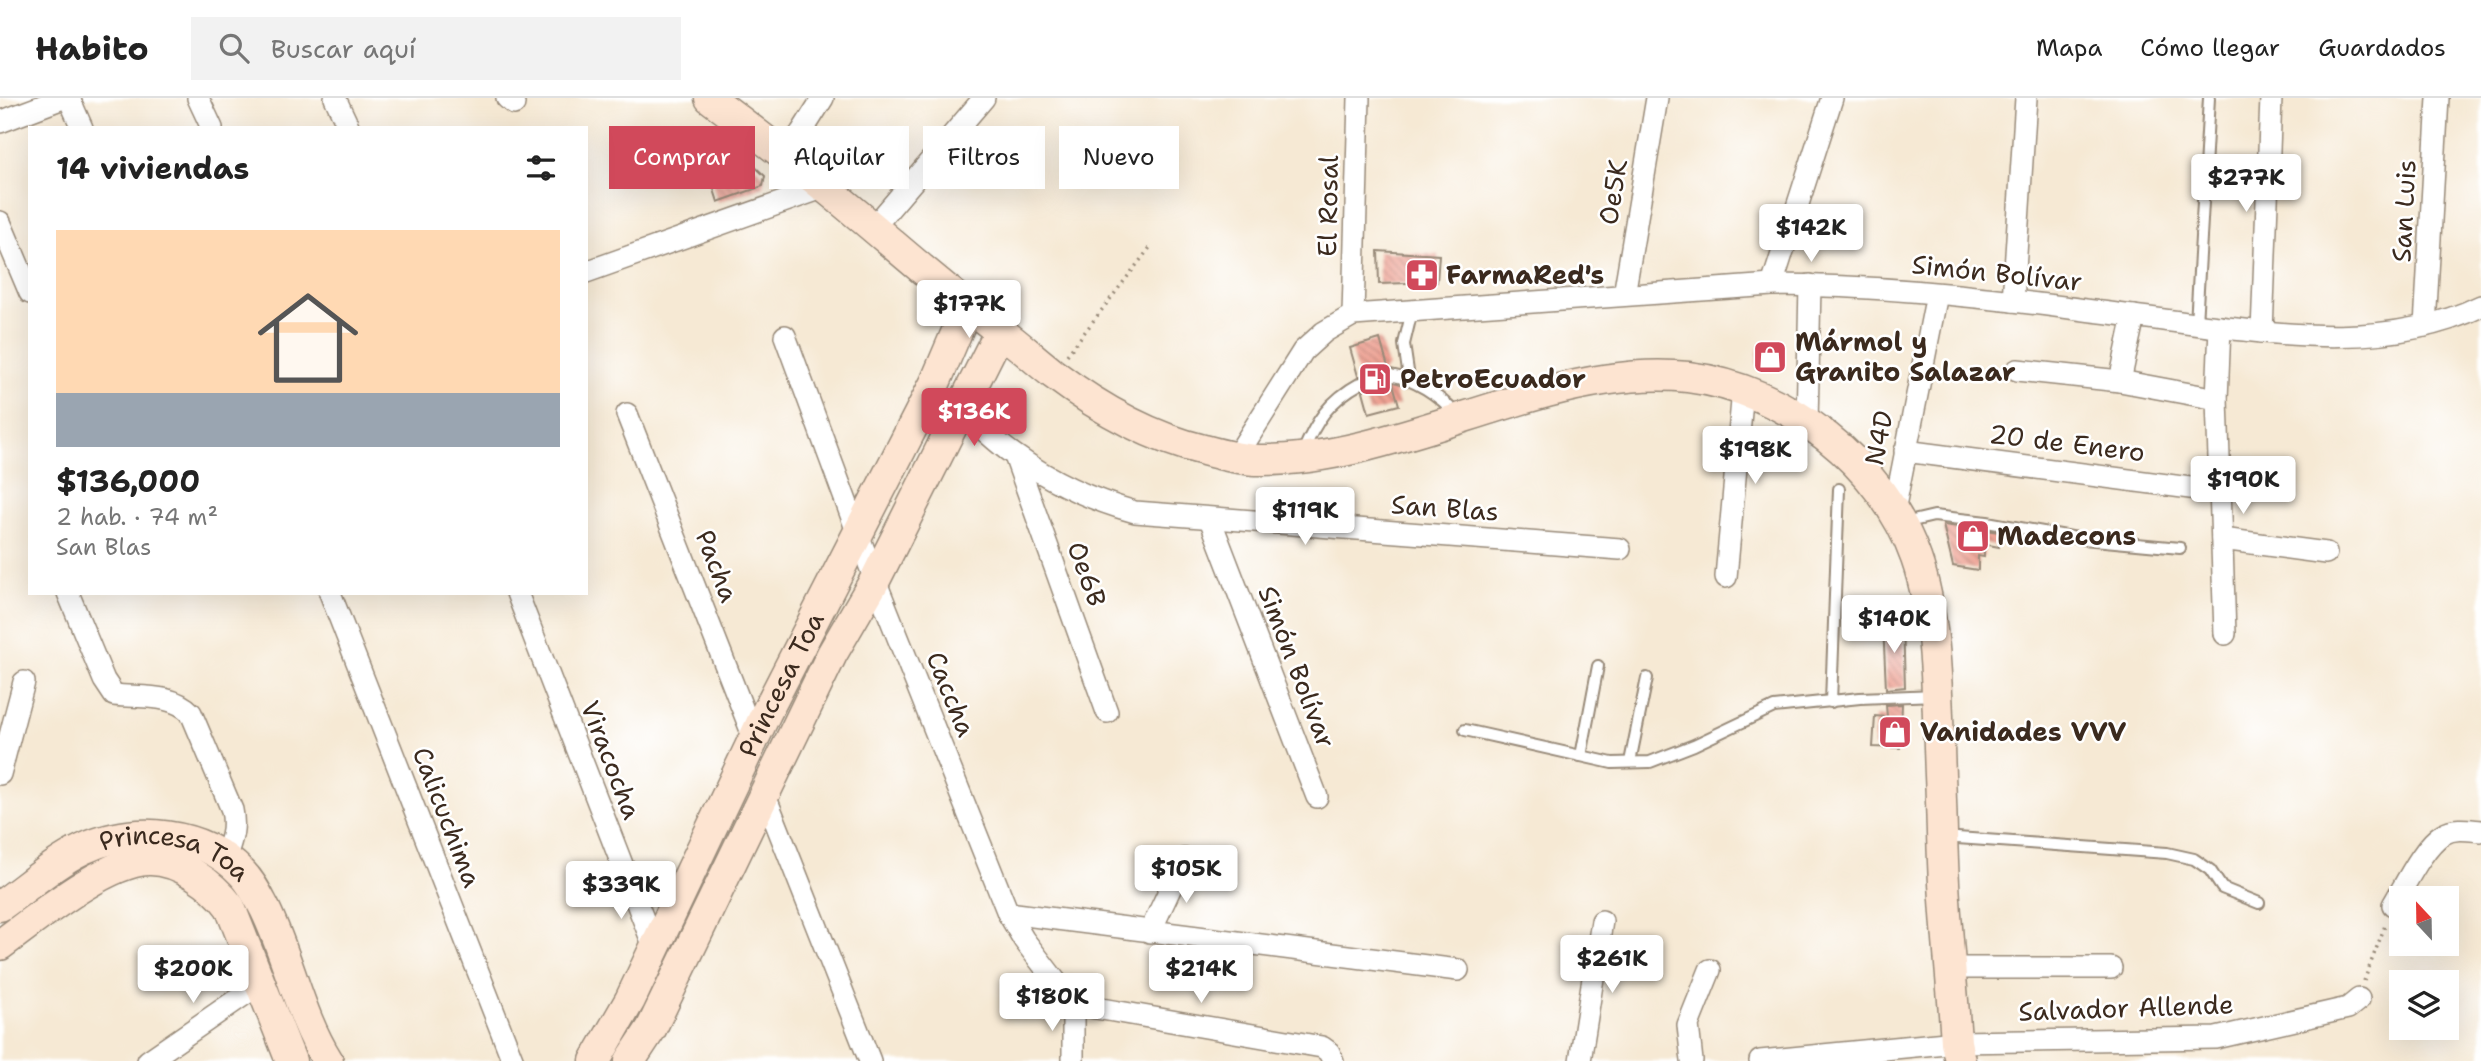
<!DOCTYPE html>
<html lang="es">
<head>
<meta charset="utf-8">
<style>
  body { margin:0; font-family:"Shantell Sans",sans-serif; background:#f2f2f2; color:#222; height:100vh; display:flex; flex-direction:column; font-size:26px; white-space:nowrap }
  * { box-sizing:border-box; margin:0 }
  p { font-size:23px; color:#767676 }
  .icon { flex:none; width:38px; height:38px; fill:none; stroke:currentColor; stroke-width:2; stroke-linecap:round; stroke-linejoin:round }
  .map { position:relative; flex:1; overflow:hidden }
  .details { position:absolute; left:28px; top:28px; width:560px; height:469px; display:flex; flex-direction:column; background:#fff; border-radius:0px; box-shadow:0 7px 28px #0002 }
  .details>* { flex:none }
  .banner { position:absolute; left:609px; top:28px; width:665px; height:63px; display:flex; gap:14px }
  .needle { width:46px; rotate:338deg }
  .controls { position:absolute; left:2389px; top:788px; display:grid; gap:14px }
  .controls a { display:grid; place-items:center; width:70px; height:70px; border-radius:0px; background:#fff; box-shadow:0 7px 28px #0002; font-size:35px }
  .price { position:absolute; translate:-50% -60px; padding:0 16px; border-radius:7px; background:#fff; color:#222; font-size:23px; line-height:46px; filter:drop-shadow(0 2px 4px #0008) }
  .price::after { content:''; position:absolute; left:50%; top:42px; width:21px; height:16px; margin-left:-10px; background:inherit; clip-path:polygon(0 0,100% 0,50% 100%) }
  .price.selected { background:#d1495b; color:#fff }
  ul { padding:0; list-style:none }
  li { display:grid; align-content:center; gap:14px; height:371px; padding:0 28px }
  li+li { border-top:2px solid #e0e0e0 }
  li span { display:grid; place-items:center; height:217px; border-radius:0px; color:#555 }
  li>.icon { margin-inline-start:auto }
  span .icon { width:126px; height:126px; fill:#fffc; stroke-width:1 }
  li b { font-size:30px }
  h2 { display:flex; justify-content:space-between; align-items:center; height:84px; padding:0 28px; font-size:30px }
  .tag { padding:0 24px; border-radius:0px; background:#fff; box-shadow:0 7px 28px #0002; font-size:24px; line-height:63px }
  .tag.selected { background:#d1495b; color:#fff }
  header { display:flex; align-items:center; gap:42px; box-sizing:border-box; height:98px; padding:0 35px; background:#fff; border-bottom:2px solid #e0e0e0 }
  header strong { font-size:33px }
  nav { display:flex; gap:38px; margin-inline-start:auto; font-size:24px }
  .search { width:490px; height:63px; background:#f2f2f2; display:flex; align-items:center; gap:18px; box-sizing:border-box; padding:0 24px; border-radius:0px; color:#767676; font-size:26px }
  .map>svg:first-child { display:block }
  .building { fill:url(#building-back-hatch) }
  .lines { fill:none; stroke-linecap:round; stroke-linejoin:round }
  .lane-casing { stroke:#988a79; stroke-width:14 }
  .street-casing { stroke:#988a79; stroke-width:24 }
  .secondary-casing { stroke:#988a79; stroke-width:33 }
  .path { stroke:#988a79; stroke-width:3.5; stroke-dasharray:2 5; stroke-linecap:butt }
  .lane { stroke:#fff; stroke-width:10 }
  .street { stroke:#fff; stroke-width:21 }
  .secondary { stroke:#fde4d1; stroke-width:30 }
  .labels { text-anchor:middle; stroke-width:5; stroke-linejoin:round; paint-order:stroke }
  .street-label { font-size:26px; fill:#3b2a1e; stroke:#fff }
  .poi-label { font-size:26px; font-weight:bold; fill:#3b2a1e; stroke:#fff; text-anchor:start }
</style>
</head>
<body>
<header>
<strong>Habito</strong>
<div class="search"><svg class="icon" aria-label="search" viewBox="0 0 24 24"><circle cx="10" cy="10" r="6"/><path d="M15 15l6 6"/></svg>Buscar aquí</div>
<nav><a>Mapa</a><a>Cómo llegar</a><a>Guardados</a></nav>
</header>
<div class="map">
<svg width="2481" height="963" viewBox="0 0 2481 963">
  <defs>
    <pattern id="building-back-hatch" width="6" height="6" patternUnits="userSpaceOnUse" patternTransform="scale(1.75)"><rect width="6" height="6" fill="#eea193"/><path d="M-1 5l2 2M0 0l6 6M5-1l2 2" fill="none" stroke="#c28377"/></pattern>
  </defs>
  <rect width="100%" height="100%" fill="#fff"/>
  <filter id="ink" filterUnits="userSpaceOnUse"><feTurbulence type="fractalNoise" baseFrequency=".0143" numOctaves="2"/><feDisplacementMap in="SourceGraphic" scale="14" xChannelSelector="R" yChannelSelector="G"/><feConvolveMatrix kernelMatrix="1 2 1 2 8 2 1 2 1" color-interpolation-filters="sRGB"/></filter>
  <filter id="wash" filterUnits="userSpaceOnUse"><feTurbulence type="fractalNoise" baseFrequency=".00686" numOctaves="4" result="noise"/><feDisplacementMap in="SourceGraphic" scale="28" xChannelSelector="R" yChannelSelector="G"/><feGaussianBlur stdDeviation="1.57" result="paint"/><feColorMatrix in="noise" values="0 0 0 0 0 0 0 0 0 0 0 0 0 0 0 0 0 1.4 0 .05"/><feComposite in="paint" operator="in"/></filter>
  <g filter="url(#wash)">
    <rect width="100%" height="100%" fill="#f6e9d4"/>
    <g id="blocks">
      <g class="building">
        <polygon points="732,47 765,78 763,88 718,104 703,57"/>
        <polygon points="1378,153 1439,157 1437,184 1379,186"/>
        <polygon points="1380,241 1388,269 1384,272 1382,279 1385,283 1393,286 1399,307 1369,315 1363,293 1368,288 1368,282 1364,278 1358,278 1350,250"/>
        <polygon points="1758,250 1784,252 1783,268 1756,267"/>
        <polygon points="1943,427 2000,434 1999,449 1984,446 1984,459 1978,458 1978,472 1953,468"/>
        <polygon points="1903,525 1905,589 1886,591 1883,526"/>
        <polygon points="1902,606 1900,650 1873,649 1875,618 1887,619 1886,607"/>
      </g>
    </g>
  </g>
  <g filter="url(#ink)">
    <use href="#blocks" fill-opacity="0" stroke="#988a79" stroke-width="2"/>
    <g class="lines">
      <g class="lane-casing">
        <g id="lane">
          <polyline points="2196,226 2209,0"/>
          <path d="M1390 277C1418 282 1439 297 1458 318"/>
          <polyline points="1409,280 1404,246 1412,213"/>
          <path d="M1302 356C1316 323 1328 303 1361 285"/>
          <polyline points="1904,425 1934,418 1987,424 2083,441 2180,450"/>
          <polyline points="1831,604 1839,391"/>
          <polyline points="1465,632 1612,665 1650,664 1694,647 1774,609 1860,600 1936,597"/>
          <polyline points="1581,658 1598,568"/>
          <polyline points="1630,664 1647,580"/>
          <polyline points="1943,739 2167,755 2194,761 2210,772 2222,790 2259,805"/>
        </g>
      </g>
      <g class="street-casing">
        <g id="street">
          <polyline points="69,0 82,30"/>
          <polyline points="198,0 212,30"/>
          <polyline points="335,0 349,30"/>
          <polyline points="507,0 514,6"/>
          <polyline points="0,24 63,0"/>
          <polyline points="783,57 801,35 823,0"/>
          <polyline points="0,124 30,195"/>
          <polyline points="873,130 984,0"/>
          <polyline points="586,174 825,89"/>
          <polyline points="1772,187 1832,0"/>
          <polyline points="1624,197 1657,0"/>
          <polyline points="2013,203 2026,0"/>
          <polyline points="1353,217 1359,0"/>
          <polyline points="2425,228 2438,0"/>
          <polyline points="2220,229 2217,301 2225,536"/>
          <polyline points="2262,234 2271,0"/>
          <polyline points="785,238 875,482 1008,815 1024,842 1073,906 1073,963"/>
          <polyline points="2017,272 2120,283 2217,301"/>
          <polyline points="2120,283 2134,218"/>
          <path d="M961 311C979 327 996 345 1016 358 1052 384 1092 402 1135 414L1620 451"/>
          <polyline points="627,316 754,640"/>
          <polyline points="1807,325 1810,187"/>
          <polyline points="1905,353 2221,394"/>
          <polyline points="1015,358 1107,614"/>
          <path d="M1236 359 1303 253 1324 234 1353 217 1772 187C1869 187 1967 197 2063 209 2107 215 2151 220 2194 226 2289 238 2393 251 2481 208"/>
          <polyline points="1894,413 1937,196"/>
          <polyline points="1210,421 1317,699"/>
          <polyline points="2222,441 2326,455"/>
          <polyline points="1726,479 1743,292"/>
          <path d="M68 495 104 582 114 597C140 600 172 595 191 615L232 712C236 731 231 743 225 761"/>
          <polyline points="330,495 513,963"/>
          <polyline points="517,495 654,849"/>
          <polyline points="0,676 24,584"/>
          <polyline points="764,695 870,963"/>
          <path d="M2393 807C2405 787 2424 747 2443 736 2455 729 2469 732 2481 733"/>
          <polyline points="1008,815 1458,872"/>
          <polyline points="1150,834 1184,761"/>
          <polyline points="1951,870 2111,870"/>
          <polyline points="1073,906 1322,949 1329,954 1333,963"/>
          <polyline points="148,963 261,885"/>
          <polyline points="1580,963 1602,823"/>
          <polyline points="1692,963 1688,927 1710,872"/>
          <polyline points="1760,963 1956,944 2216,940 2348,910 2359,901"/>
        </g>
      </g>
      <g class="secondary-casing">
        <g id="secondary">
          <path d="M710 0C748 29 786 58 823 88 883 136 938 188 1000 233 1018 246 1034 261 1052 275 1097 309 1149 339 1204 352 1222 357 1242 362 1260 362 1355 363 1456 318 1547 294 1592 282 1642 274 1688 279 1787 291 1883 366 1916 460 1939 525 1937 609 1940 677 1942 719 1942 760 1945 801 1948 849 1953 896 1956 944L1960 963"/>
          <path id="s1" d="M0 808C27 789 54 765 83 751 135 727 202 733 242 775 252 785 258 798 265 811 289 860 299 917 328 963"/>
          <path d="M0 847C36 821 104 764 148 762 179 761 213 786 230 809L291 963"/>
          <path id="s2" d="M595 963 630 902 766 615 935 285 967 210"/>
          <polyline points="630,963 651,931 832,556 875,482 1000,233"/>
        </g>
      </g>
      <g class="path">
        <polyline points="1067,257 1152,147"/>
        <polyline points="2364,883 2386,825"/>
      </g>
      <use href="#lane" class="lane"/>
      <use href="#street" class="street"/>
      <use href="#secondary" class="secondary"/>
    </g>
  </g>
  <defs>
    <g id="pharmacy-square" transform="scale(1.75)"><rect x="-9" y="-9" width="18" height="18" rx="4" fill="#d1495b" stroke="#fff"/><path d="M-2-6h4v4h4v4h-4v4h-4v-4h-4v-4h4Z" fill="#fff"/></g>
    <g id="shop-square" transform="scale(1.75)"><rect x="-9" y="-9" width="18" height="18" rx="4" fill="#d1495b" stroke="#fff"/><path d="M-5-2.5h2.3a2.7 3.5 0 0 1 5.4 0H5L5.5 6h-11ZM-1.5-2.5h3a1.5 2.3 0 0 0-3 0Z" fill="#fff"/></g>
    <g id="fuel-square" transform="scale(1.75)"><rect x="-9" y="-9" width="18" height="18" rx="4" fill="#d1495b" stroke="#fff"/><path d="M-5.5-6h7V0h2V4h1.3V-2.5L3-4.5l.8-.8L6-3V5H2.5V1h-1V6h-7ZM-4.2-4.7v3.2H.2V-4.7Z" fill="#fff"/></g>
  </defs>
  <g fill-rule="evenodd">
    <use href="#pharmacy-square" x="1422" y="177"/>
    <use href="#shop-square" x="1770" y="259"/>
    <use href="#fuel-square" x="1375" y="281"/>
    <use href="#shop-square" x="1973" y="438"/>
    <use href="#shop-square" x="1895" y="634"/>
  </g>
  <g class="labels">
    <g class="street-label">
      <text transform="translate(1613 94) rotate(-81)" y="9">Oe5K</text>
      <text transform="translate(1328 108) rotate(-89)" y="9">El Rosal</text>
      <text transform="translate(2404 113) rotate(-87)" y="9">San Luis</text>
      <text transform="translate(1997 175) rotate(6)" y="9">Simón Bolívar</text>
      <text transform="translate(1879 340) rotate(-79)" y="9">N4D</text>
      <text transform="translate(2067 345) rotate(7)" y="9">20 de Enero</text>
      <text transform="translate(1445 410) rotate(4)" y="9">San Blas</text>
      <text transform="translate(717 468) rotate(69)" y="9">Pacha</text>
      <text transform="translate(1087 476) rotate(70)" y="9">Oe6B</text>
      <text transform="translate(1297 569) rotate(69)" y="9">Simón Bolívar</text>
      <text dy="9" stroke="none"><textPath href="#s2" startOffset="420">Princesa Toa</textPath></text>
      <text transform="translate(951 596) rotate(68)" y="9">Caccha</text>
      <text transform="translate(611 662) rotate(69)" y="9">Viracocha</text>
      <text transform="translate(447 719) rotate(69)" y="9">Calicuchima</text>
      <text dy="9" stroke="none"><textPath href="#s1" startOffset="198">Princesa Toa</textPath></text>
      <text transform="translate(2126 910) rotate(-2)" y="9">Salvador Allende</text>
    </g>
    <g class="poi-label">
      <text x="1446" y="186">FarmaRed's</text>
      <text x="1795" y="253">Mármol y<tspan x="1795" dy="30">Granito Salazar</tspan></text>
      <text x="1400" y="290">PetroEcuador</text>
      <text x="1997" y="447">Madecons</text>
      <text x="1920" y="643">Vanidades VVV</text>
    </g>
  </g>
</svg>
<div class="controls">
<a><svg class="needle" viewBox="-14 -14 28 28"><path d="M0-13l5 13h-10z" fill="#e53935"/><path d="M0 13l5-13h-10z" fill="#767676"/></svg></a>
<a><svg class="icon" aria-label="layers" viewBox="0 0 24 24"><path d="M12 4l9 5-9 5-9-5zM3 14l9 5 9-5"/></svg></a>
</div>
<b class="price" style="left:2246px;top:116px">$277K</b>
<b class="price" style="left:1811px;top:166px">$142K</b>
<b class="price" style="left:969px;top:242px">$177K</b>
<b class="price selected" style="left:974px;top:350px">$136K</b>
<b class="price" style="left:1755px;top:388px">$198K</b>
<b class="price" style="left:2243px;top:418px">$190K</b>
<b class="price" style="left:1305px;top:449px">$119K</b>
<b class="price" style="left:1894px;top:557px">$140K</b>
<b class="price" style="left:1186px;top:807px">$105K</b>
<b class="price" style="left:621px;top:823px">$339K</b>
<b class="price" style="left:1612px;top:897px">$261K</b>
<b class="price" style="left:193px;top:907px">$200K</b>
<b class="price" style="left:1201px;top:907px">$214K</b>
<b class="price" style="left:1052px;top:935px">$180K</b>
<div class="banner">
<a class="tag selected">Comprar</a>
<a class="tag">Alquilar</a>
<a class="tag">Filtros</a>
<a class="tag">Nuevo</a>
</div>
<section class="details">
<h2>14 viviendas<svg class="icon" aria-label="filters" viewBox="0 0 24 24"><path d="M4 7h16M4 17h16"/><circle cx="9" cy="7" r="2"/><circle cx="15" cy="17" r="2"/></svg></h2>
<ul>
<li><span style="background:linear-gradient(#ffd9b3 75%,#9aa5b1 0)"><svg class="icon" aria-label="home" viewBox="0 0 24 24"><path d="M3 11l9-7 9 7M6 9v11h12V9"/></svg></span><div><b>$136,000</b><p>2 hab. · 74 m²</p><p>San Blas</p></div></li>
</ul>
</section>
</div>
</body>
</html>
